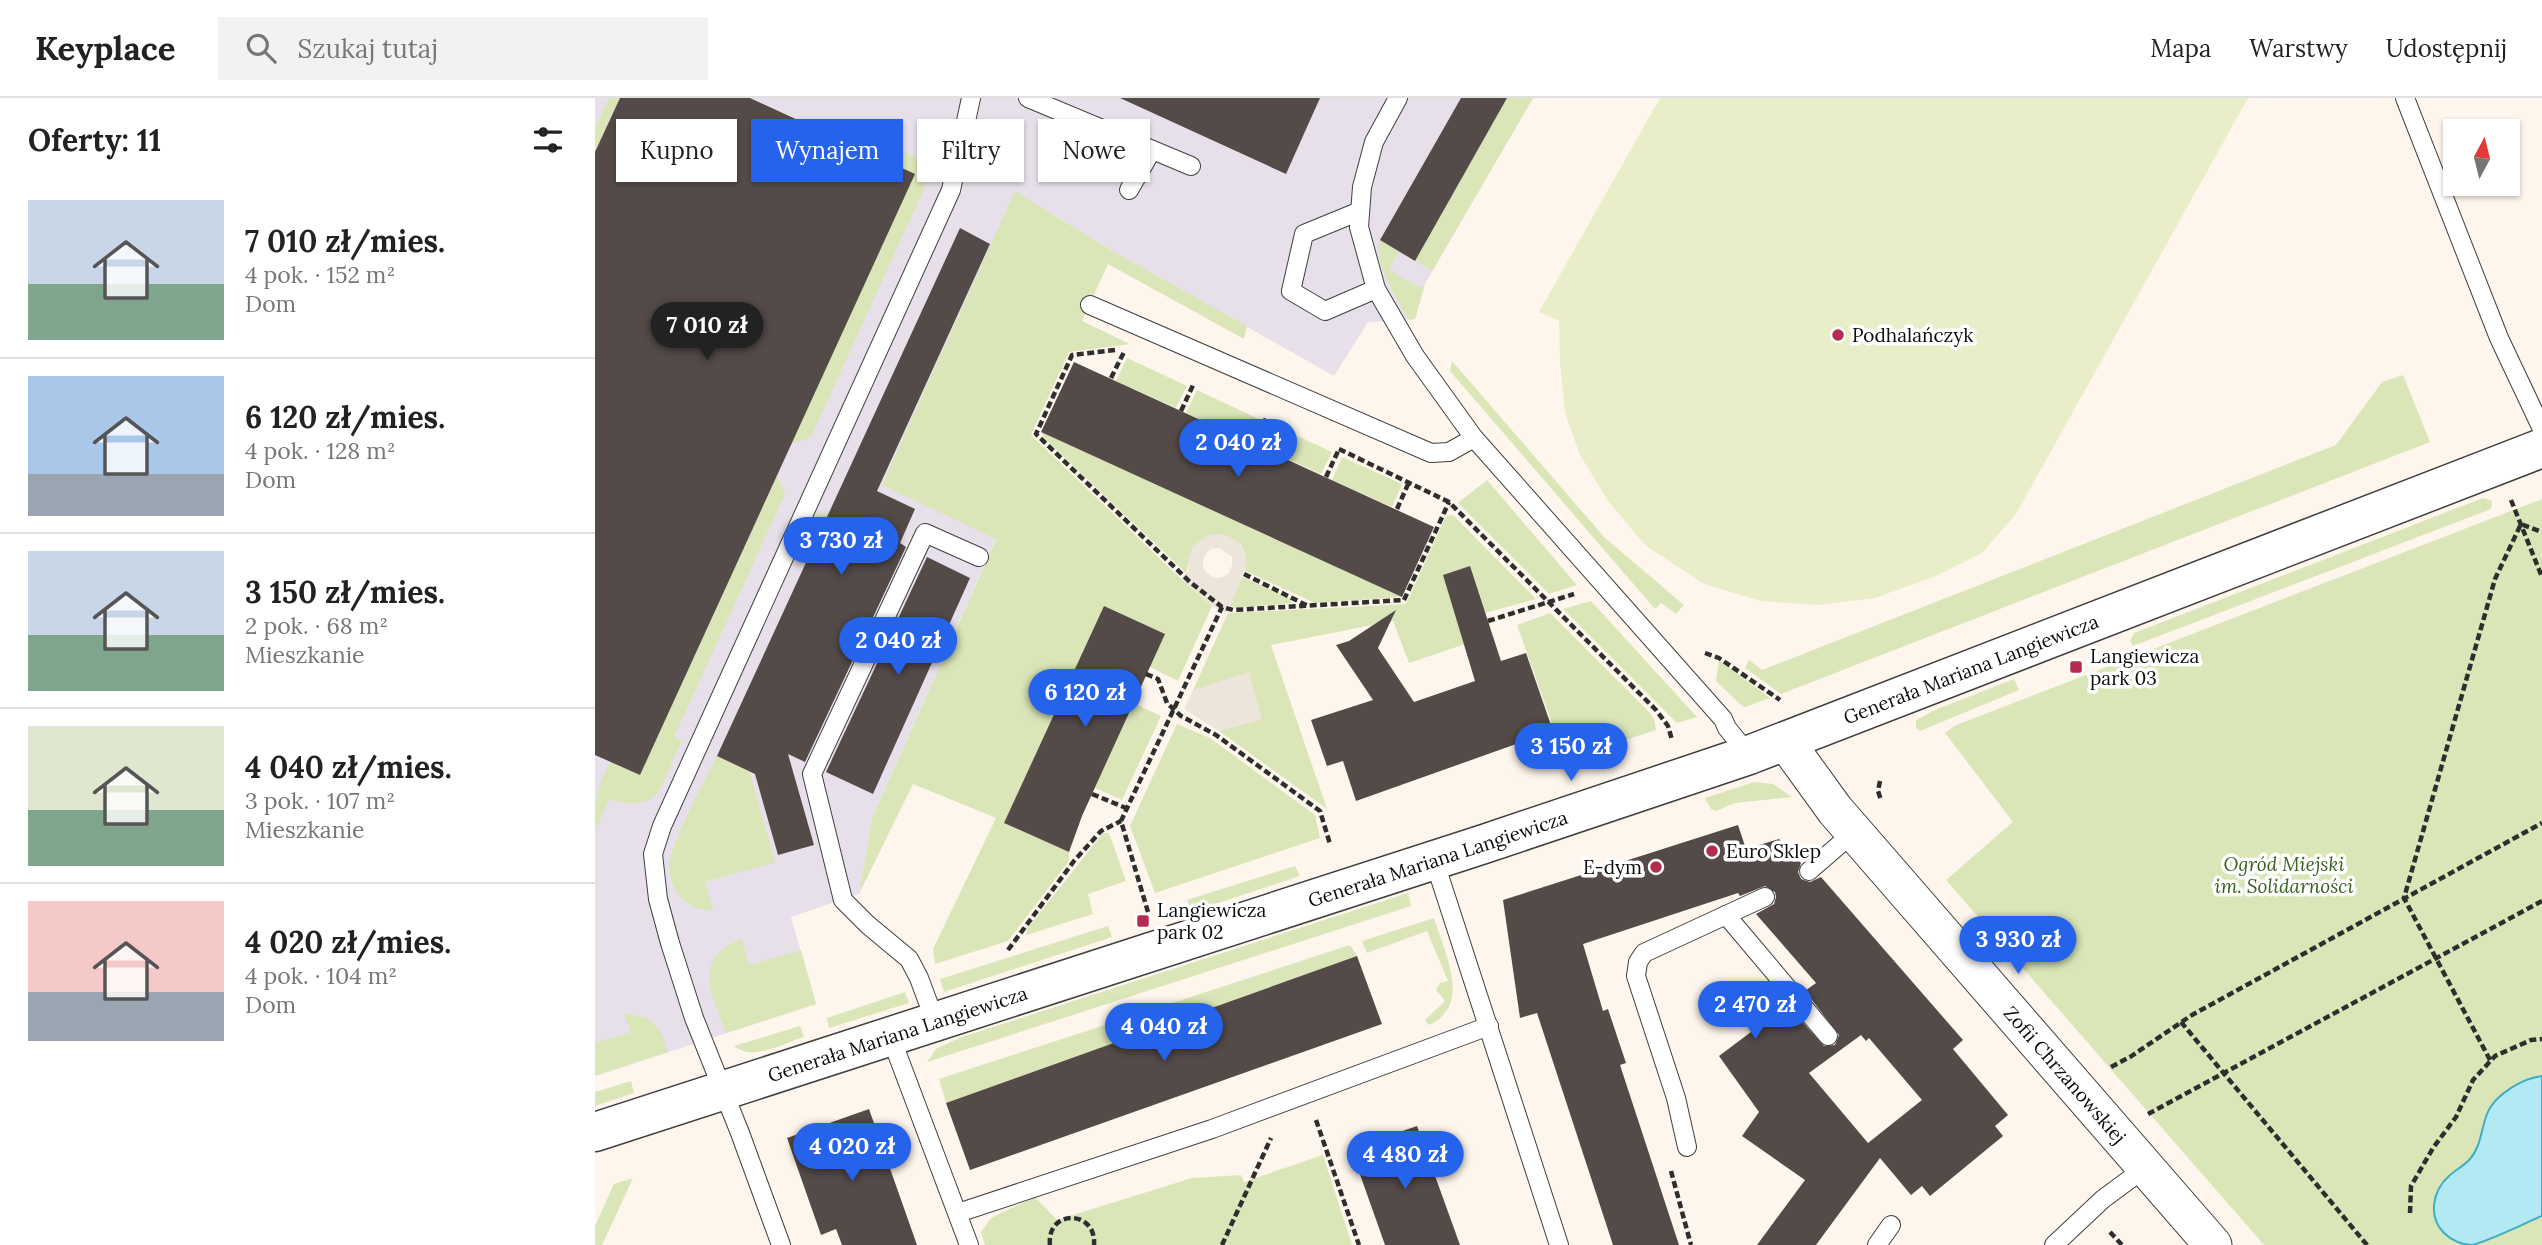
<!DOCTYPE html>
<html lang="pl">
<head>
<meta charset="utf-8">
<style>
  body { margin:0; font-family:Lora,serif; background:#f2f2f2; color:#222; height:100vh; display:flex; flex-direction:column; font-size:26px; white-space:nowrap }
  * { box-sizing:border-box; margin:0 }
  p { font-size:23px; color:#767676 }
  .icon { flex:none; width:38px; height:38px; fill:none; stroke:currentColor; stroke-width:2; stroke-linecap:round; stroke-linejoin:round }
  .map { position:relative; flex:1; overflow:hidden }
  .drawer { display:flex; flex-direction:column; background:#fff; width:595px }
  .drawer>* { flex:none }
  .banner { position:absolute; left:21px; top:21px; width:665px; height:63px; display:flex; gap:14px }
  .needle { width:46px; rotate:7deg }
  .controls { position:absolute; left:1848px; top:21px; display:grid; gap:14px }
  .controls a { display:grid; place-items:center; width:77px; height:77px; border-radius:0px; background:#fff; box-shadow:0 2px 5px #0004; font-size:35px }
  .price { position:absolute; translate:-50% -60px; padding:0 16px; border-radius:24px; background:#2563eb; color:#fff; font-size:23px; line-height:46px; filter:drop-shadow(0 2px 4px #0008) }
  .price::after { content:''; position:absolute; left:50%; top:42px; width:21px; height:16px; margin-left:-10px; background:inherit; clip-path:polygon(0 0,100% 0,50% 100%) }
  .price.active { background:#222; color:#fff }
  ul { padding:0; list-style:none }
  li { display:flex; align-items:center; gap:21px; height:175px; padding:0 28px }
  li+li { border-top:2px solid #e0e0e0 }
  li span { display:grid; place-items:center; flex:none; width:196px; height:140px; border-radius:0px; color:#555 }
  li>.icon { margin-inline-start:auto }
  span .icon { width:84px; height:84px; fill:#fffc; stroke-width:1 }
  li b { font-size:30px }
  h2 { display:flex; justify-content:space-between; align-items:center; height:84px; padding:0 28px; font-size:30px }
  .pill { padding:0 24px; border-radius:0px; background:#fff; box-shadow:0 2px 5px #0004; font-size:24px; line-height:63px }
  .pill.active { background:#2563eb; color:#fff }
  header { display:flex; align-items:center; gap:42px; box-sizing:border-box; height:98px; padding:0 35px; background:#fff; border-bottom:2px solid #e0e0e0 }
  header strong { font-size:33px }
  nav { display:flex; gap:38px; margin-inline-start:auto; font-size:24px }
  .search { width:490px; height:63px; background:#f2f2f2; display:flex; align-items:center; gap:18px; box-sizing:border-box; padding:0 24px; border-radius:0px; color:#767676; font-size:26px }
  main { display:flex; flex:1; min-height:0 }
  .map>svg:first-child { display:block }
  .industrial { fill:#e7e0ea }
  .green { fill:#dae6b8 }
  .pitch { fill:#e9eec9 }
  .plaza { fill:#ede5dc; fill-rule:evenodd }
  .water { fill:#b3e9f3; stroke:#3eadc6; stroke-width:2 }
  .building { fill:#544b49; fill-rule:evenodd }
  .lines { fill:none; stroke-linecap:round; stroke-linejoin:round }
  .service-casing { stroke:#3f3f3f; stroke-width:20 }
  .minor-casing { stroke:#3f3f3f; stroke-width:39 }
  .tertiary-casing { stroke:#3f3f3f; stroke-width:41 }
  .path { stroke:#2e2e2e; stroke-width:4.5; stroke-dasharray:7 3.5; stroke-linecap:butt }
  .service { stroke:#fff; stroke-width:18 }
  .minor { stroke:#fff; stroke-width:37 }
  .tertiary { stroke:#fff; stroke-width:38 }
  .poi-dot { fill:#b42c50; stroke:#fff; stroke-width:2.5 }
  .labels { text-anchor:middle; stroke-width:7; stroke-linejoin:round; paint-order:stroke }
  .poi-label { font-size:19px; fill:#0c0c0c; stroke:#fff; text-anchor:start }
  .street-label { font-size:19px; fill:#0c0c0c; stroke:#fff }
  .park-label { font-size:19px; font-style:italic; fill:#3b6020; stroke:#fff }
</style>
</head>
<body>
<header>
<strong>Keyplace</strong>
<div class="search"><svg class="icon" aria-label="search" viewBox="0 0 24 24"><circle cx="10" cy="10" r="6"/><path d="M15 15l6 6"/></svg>Szukaj tutaj</div>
<nav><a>Mapa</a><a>Warstwy</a><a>Udostępnij</a></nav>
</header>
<main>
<section class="drawer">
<h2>Oferty: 11<svg class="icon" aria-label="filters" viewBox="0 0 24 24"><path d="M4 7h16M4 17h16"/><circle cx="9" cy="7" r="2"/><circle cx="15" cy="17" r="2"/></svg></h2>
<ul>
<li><span style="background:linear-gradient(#c9d6e8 60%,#7fa58c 0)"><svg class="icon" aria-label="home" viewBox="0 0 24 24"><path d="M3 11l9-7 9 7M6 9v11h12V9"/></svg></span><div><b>7 010 zł/mies.</b><p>4 pok. · 152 m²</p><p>Dom</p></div></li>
<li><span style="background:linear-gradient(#a9c7e8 70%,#9aa5b1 0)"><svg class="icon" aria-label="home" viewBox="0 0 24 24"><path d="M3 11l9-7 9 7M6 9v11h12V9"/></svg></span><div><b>6 120 zł/mies.</b><p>4 pok. · 128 m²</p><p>Dom</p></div></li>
<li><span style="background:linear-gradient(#c9d6e8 60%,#7fa58c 0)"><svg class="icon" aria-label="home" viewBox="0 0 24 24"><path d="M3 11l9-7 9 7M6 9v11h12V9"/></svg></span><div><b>3 150 zł/mies.</b><p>2 pok. · 68 m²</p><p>Mieszkanie</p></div></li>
<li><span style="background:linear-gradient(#dfe7d0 60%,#7fa58c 0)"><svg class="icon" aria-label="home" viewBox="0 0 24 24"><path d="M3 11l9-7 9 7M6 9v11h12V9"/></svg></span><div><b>4 040 zł/mies.</b><p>3 pok. · 107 m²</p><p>Mieszkanie</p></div></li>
<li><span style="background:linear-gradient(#f6c9c9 65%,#9aa5b1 0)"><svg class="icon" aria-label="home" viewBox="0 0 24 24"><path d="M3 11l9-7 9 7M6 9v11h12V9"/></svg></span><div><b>4 020 zł/mies.</b><p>4 pok. · 104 m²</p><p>Dom</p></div></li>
</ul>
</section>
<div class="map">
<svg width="1947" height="1147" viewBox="0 0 1947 1147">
  <rect width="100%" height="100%" fill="#fef6ec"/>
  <polygon class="industrial" points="0,0 938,0 830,186 820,221 773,224 739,278 509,148 420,93 401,440 277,720 264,796 196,819 221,906 0,978"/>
  <g class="green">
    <polygon points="14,0 25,0 0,54 0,30"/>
    <polygon points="912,0 938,0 837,173 820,163"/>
    <polygon points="295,46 323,61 330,80 329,91 216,339 196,346 320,76 281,58"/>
    <polygon points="420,93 509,148 652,228 649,241 513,166 487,223 535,246 474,254 436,337 586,481 617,508 583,583 555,569 409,725 474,754 474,763 413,843 340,866 338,851 401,720 318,686 264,796 277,720 401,441 287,387"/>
    <path d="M785 142 804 154 794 172 826 190 830 186 820 221 814 222C803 203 777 162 785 142Z"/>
    <polygon points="532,260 592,288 581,310 521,283"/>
    <polygon points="857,263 1010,440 1089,507 1081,516 1066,505 1060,511 855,273"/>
    <polygon points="1808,277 1835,344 1186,596 1150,570 1154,562 1167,572 1741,347 1787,284"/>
    <polygon points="602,292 664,321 654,343 591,315"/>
    <polygon points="675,325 737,354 726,376 664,348"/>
    <polygon points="446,334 807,499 720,505 650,473 650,456 646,446 598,448 591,475 449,340"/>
    <polygon points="747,359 807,386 797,409 737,382"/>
    <path d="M182 378 190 396 79 639 87 642 64 694C51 708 31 707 14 701L0 732C0 704 0 689 16 664L45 677Z"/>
    <polygon points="892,382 982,487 954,496 863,405"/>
    <polygon points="1888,400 1897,403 1896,411 1538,548 1535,543 1539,535"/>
    <polygon points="1947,401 1947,1147 1669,1147 1351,782 1418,724 1350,635 1361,627"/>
    <polygon points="858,417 941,501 890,515 897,537 814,565 798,523 676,547 732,711 624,633 667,621 598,592 633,515 811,506 851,418"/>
    <polygon points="647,479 694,500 697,505 641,510 635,507"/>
    <polygon points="996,503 1102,619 1082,625 968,511"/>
    <polygon points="955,515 1056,616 1059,621 1061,632 970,662 922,527"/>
    <polygon points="1124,562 1175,600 1150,609 1147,608 1121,583"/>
    <polygon points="1419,581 1424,592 1325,633 1321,630 1321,622 1340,612"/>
    <polygon points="538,605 566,618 527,702 500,690"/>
    <polygon points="582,626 615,640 720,717 725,740 560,795 535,728"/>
    <path d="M122 658 154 673 180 764 110 784 118 812C93 815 75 793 74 768 73 751 112 678 122 658Z"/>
    <polygon points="1159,684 1178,686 1197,699 1140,705 1121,713 1116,711 1110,700"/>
    <polygon points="508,735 514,735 531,783 493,796 498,816 431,837 432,831"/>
    <polygon points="700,768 705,778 596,814 592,802"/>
    <polygon points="813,795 816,808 332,964 341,951 364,940"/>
    <path d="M839 820C849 853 878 908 834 927L830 922 850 903 841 892 845 885 853 883 832 833 772 855 767 843Z"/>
    <polygon points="513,828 517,839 349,894 345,881"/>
    <path d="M147 841 154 867 206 852 221 906 131 935C117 896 95 861 147 841Z"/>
    <polygon points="755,847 762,858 351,1005 344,981"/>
    <polygon points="310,894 314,905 234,930 232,920"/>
    <path d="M29 916C59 918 65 927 73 954L0 978V945L36 934Z"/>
    <path d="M205 928 209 939C188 945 158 964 139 948Z"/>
    <polygon points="36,983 39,995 0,1008 0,994"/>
    <polygon points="728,1057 757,1147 390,1147 386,1134 396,1120 440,1099 462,1122 597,1080 646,1077 649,1084"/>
    <polygon points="38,1080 7,1147 0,1147 0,1128 19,1086"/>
  </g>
  <polygon class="pitch" points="1065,0 1653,0 1421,416 1387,455 1341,478 1280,500 1224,507 1166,503 1109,486 1051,448 1013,403 985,357 970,315 965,264 964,223 944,214"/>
  <g class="plaza">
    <path d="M623 436 631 437 646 446 652 464 633 515 617 508 586 481 594 472 593 461 598 448 614 437ZM625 450 637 459V467L634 475 628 479 620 480 613 476 608 470V462L611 455 617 451Z"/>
    <polygon points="654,574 667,621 624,633 589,611 598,592"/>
  </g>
  <path class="water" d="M1947 978V1118C1930 1125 1894 1143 1877 1147 1867 1147 1856 1142 1849 1135 1833 1119 1837 1093 1854 1078 1860 1072 1869 1068 1875 1061 1886 1049 1886 1031 1892 1016 1899 997 1928 980 1947 978Z"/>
  <g class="building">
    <polygon points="25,0 155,0 320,76 45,677 0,657 0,54"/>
    <polygon points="525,0 725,0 691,76"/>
    <polygon points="866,0 912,0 820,163 785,142"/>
    <polygon points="365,130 395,146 282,393 320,411 305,445 311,449 210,664 193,656 219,747 183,757 160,676 122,658"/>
    <polygon points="479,264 839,429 807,499 446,334"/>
    <polygon points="332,459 375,480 278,696 231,674"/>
    <polygon points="875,468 906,563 931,555 958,633 761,703 748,663 732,668 716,622 778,602 741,547 754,543 801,512 783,550 819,604 880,583 848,477"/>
    <polygon points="509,508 570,536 487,718 474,754 409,725"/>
    <path d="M1143 727 1151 751 1184 741 1206 765 1203 774 1206 781 1215 784 1226 779 1368 942 1358 951 1413 1017 1400 1028 1408 1038 1335 1098 1327 1088 1316 1097 1285 1060 1221 1147H1162L1210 1082 1147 1038 1164 1014 1124 958 1192 907 1229 948 1240 947 1244 937 1210 893 1221 885 1161 816 1179 806 1181 799 1180 794 1170 788 1145 798 1143 795 988 846 1008 913 1013 911 1031 965 1025 967 1084 1147H1018L942 915 925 920 908 802ZM1266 937 1271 943 1274 940 1327 1002 1273 1045 1214 975Z"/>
    <polygon points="762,858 787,926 375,1072 351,1005"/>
    <polygon points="274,1011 322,1147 247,1147 241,1131 226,1137 192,1040"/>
    <polygon points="822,1028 865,1147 790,1147 756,1051"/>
  </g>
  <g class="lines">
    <g class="service-casing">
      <g id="service">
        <polyline points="433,0 596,68"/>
        <polyline points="803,0 779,44 767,89 764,129 781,191 820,258 879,340 1128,621 1132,630 1154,657"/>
        <polyline points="1810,0 1904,240 1947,331"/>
        <polyline points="534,92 557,52"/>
        <polyline points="765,113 709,136 696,193 730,213 781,191"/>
        <polyline points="495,207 836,355 854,354 879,340"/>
        <polyline points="839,762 964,1147"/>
        <polyline points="1214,773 1259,734"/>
        <polyline points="1131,817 1233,938"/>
        <polyline points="340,923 324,880 314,861 273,827 248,802 217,676 330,435 384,459"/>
        <polyline points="295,937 374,1147"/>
        <polyline points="1092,1049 1081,1000 1041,878 1043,864 1049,855 1170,799"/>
        <polyline points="363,1115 617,1031 894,928"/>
        <polyline points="186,1147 145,1035 99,920 75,845 63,801 58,756 67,728 356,92 376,0"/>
        <polyline points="1282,1147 1296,1127"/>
        <polyline points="1459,1147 1508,1101 1550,1070"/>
      </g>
    </g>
    <g class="minor-casing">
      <g id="minor">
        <path id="s1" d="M1190 643 1240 712 1618 1147"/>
      </g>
    </g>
    <g class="tertiary-casing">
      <g id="tertiary">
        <path id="s2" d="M0 1034 889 746 1154 657 1947 350"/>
      </g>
    </g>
    <g class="path">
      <polyline points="520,252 477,257 441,336 595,484 627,509 638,512 809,502 854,404"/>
      <polyline points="516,280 530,252"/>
      <polyline points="586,313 599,285"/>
      <polyline points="659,346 672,318"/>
      <polyline points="744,351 854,404 1061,612 1073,628 1077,642"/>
      <polyline points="731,379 744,351"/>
      <polyline points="1916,402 1947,479"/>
      <polyline points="802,411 814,384"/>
      <polyline points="649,476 713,508"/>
      <polyline points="893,523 979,496"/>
      <polyline points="1110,555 1124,560 1185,602"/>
      <polyline points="551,576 563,581 572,605 586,618 621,637 725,713 735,746"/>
      <polyline points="1285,683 1283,693 1286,702"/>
      <polyline points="497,696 531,710"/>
      <polyline points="553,814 526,723 627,509"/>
      <polyline points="413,852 479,763 506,733 526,723"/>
      <polyline points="1586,924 1772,1147"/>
      <polyline points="1895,962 1809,800 1900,481 1926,426 1947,434"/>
      <polyline points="1516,969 1535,959 1597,917 1947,725"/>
      <polyline points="1553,1016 1947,803"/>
      <polyline points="721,1022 764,1147"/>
      <polyline points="1076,1073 1096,1147"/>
      <polyline points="1815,1115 1816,1088 1838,1050 1861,1019 1878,982 1900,958 1936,942 1947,941"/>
      <polyline points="1515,1134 1527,1147"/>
      <path d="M455 1147C451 1111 502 1111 499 1147"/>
      <polyline points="627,1147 676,1040"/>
    </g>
    <use href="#service" class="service"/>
    <use href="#minor" class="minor"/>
    <use href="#tertiary" class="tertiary"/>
  </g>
  <g class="poi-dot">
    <circle cx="1243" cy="237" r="7"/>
    <rect x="1474" y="562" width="14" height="14" rx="3.5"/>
    <circle cx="1117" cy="753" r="7"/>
    <circle cx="1061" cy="769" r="7"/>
    <rect x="541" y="816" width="14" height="14" rx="3.5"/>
  </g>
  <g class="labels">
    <g class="poi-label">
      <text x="1257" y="244">Podhalańczyk</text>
      <text x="1495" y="565">Langiewicza<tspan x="1495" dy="22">park 03</tspan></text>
      <text x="1131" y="760">Euro Sklep</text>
      <text x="1047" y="776" text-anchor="end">E-dym</text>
      <text x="562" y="819">Langiewicza<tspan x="562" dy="22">park 02</tspan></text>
    </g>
    <g class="street-label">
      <text dy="7" stroke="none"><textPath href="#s2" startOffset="1452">Generała Mariana Langiewicza</textPath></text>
      <text dy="7" stroke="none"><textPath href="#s2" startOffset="886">Generała Mariana Langiewicza</textPath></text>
      <text dy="7" stroke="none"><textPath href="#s2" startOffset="318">Generała Mariana Langiewicza</textPath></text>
      <text dy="7" stroke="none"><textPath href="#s1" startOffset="436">Zofii Chrzanowskiej</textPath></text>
    </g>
    <g class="park-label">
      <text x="1689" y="773">Ogród Miejski<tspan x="1689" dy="22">im. Solidarności</tspan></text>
    </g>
  </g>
</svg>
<div class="controls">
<a><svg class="needle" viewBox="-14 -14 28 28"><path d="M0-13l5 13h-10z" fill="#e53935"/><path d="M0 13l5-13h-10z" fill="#767676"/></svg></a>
</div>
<b class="price active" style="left:112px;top:264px">7 010 zł</b>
<b class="price" style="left:643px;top:381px">2 040 zł</b>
<b class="price" style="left:246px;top:479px">3 730 zł</b>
<b class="price" style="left:303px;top:579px">2 040 zł</b>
<b class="price" style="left:490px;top:631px">6 120 zł</b>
<b class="price" style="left:976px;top:685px">3 150 zł</b>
<b class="price" style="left:1423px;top:878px">3 930 zł</b>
<b class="price" style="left:1160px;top:943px">2 470 zł</b>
<b class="price" style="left:569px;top:965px">4 040 zł</b>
<b class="price" style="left:257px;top:1085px">4 020 zł</b>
<b class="price" style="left:810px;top:1093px">4 480 zł</b>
<div class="banner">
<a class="pill">Kupno</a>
<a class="pill active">Wynajem</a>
<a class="pill">Filtry</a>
<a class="pill">Nowe</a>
</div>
</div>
</main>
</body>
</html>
